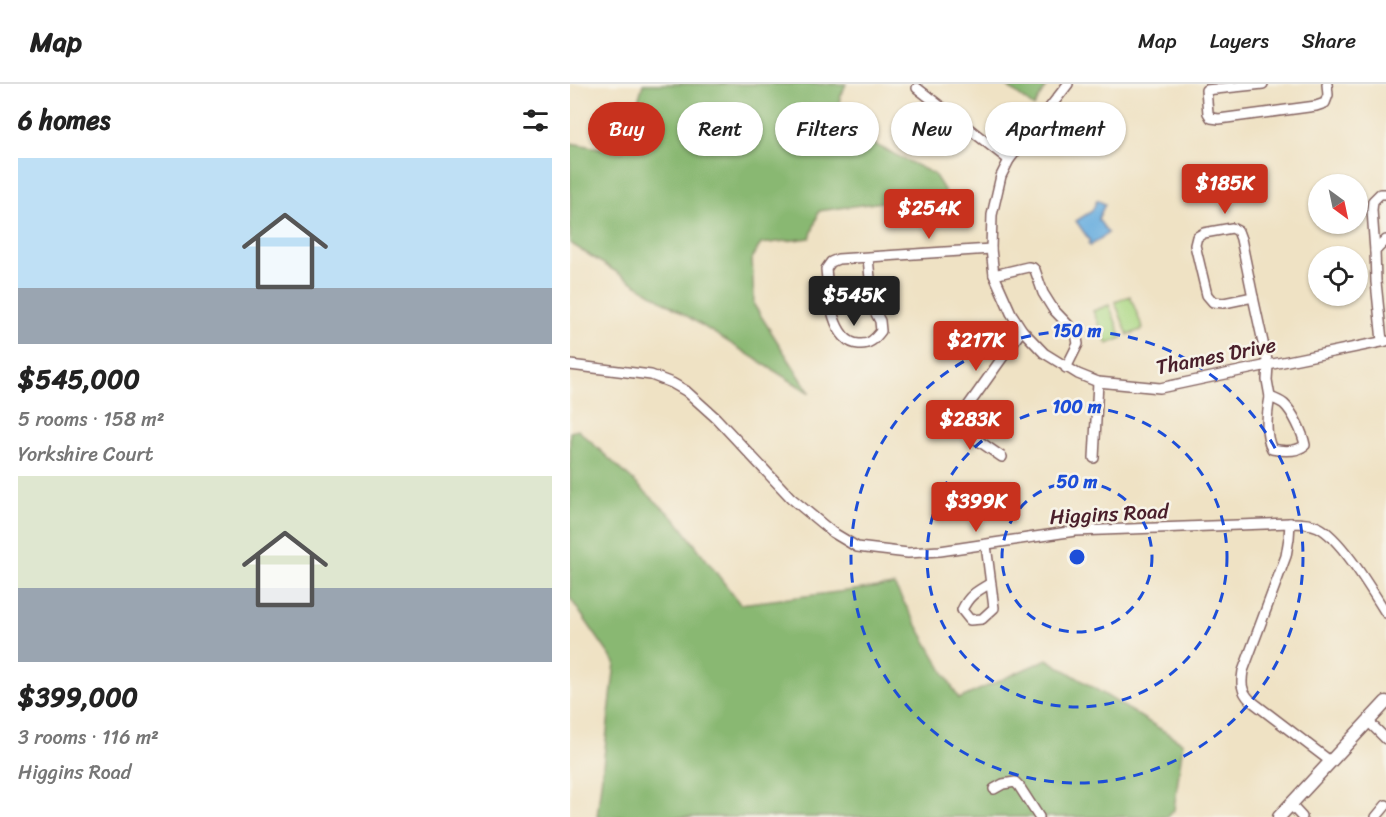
<!DOCTYPE html>
<html lang="en">
<head>
<meta charset="utf-8">
<style>
  body { margin:0; font-family:Sriracha,sans-serif; background:#f2f2f2; color:#222; height:100vh; display:flex; flex-direction:column; font-size:22px; white-space:nowrap }
  * { box-sizing:border-box; margin:0 }
  p { font-size:20px; color:#767676 }
  .icon { flex:none; width:33px; height:33px; fill:none; stroke:currentColor; stroke-width:2; stroke-linecap:round; stroke-linejoin:round }
  .map { position:relative; flex:1; overflow:hidden }
  .drawer { display:flex; flex-direction:column; background:#fff; width:570px }
  .drawer>* { flex:none }
  .banner { position:absolute; left:18px; top:18px; width:570px; height:54px; display:flex; gap:12px }
  .needle { width:39px; rotate:147deg }
  .buttons { position:absolute; left:738px; top:90px; display:grid; gap:12px }
  .buttons a { display:grid; place-items:center; width:60px; height:60px; border-radius:50%; background:#fff; box-shadow:0 2px 4px #0004; font-size:30px }
  .price { position:absolute; translate:-50% -51px; padding:0 14px; border-radius:6px; background:#c8321e; color:#fff; font-size:20px; line-height:39px; filter:drop-shadow(0 2px 3px #0008) }
  .price::after { content:''; position:absolute; left:50%; top:36px; width:18px; height:14px; margin-left:-9px; background:inherit; clip-path:polygon(0 0,100% 0,50% 100%) }
  .price.current { background:#222; color:#fff }
  ul { padding:0; list-style:none }
  li { display:grid; align-content:center; gap:12px; height:318px; padding:0 18px }
  li span { display:grid; place-items:center; height:186px; border-radius:0px; color:#555 }
  li>.icon { margin-inline-start:auto }
  span .icon { width:108px; height:108px; fill:#fffc; stroke-width:1 }
  li b { font-size:26px }
  h2 { display:flex; justify-content:space-between; align-items:center; height:72px; padding:0 18px; font-size:26px }
  .chip { padding:0 21px; border-radius:27px; background:#fff; box-shadow:0 2px 4px #0004; font-size:21px; line-height:54px }
  .chip.current { background:#c8321e; color:#fff }
  header { display:flex; align-items:center; gap:36px; box-sizing:border-box; height:84px; padding:0 30px; background:#fff; border-bottom:2px solid #e0e0e0 }
  header strong { font-size:28px }
  nav { display:flex; gap:33px; margin-inline-start:auto; font-size:21px }
  main { display:flex; flex:1; min-height:0 }
  .map>svg:first-child { display:block }
  .green { fill:#acd885; stroke:#7b7c58; stroke-width:1.5 }
  .forest { fill:#89b872; stroke:#6a6c4e; stroke-width:1.5 }
  .water { fill:#69aedf; stroke:#5a6685; stroke-width:1.5 }
  .lines { fill:none; stroke-linecap:round; stroke-linejoin:round }
  .minor-casing { stroke:#846361; stroke-width:12 }
  .major-casing { stroke:#846361; stroke-width:15 }
  .minor { stroke:#fff; stroke-width:9 }
  .major { stroke:#fff; stroke-width:12 }
  .ring { fill:none; stroke:#1d4ed8; stroke-width:3; stroke-dasharray:10 8 }
  .labels { text-anchor:middle; stroke-width:5; stroke-linejoin:round; paint-order:stroke }
  .street-label { font-size:21px; fill:#4a1f2b; stroke:#f7f3e8 }
  .centre { fill:#1d4ed8; stroke:#f7f3e8; stroke-width:3 }
  .ring-label { font-size:18px; text-anchor:middle; font-weight:bold; fill:#1d4ed8; stroke:#f7f3e8; stroke-width:5; stroke-linejoin:round; paint-order:stroke }
</style>
</head>
<body>
<header>
<strong>Map</strong>
<nav><a>Map</a><a>Layers</a><a>Share</a></nav>
</header>
<main>
<section class="drawer">
<h2>6 homes<svg class="icon" aria-label="filters" viewBox="0 0 24 24"><path d="M4 7h16M4 17h16"/><circle cx="9" cy="7" r="2"/><circle cx="15" cy="17" r="2"/></svg></h2>
<ul>
<li><span style="background:linear-gradient(#bfe0f5 70%,#9aa5b1 0)"><svg class="icon" aria-label="home" viewBox="0 0 24 24"><path d="M3 11l9-7 9 7M6 9v11h12V9"/></svg></span><div><b>$545,000</b><p>5 rooms · 158 m²</p><p>Yorkshire Court</p></div></li>
<li><span style="background:linear-gradient(#dfe7d0 60%,#9aa5b1 0)"><svg class="icon" aria-label="home" viewBox="0 0 24 24"><path d="M3 11l9-7 9 7M6 9v11h12V9"/></svg></span><div><b>$399,000</b><p>3 rooms · 116 m²</p><p>Higgins Road</p></div></li>
</ul>
</section>
<div class="map">
<svg width="816" height="733" viewBox="0 0 816 733">
  <rect width="100%" height="100%" fill="#f7f3e8"/>
  <filter id="ink" filterUnits="userSpaceOnUse"><feTurbulence type="fractalNoise" baseFrequency=".0167" numOctaves="2"/><feDisplacementMap in="SourceGraphic" scale="12" xChannelSelector="R" yChannelSelector="G"/><feConvolveMatrix kernelMatrix="1 2 1 2 8 2 1 2 1" color-interpolation-filters="sRGB"/></filter>
  <filter id="wash" filterUnits="userSpaceOnUse"><feTurbulence type="fractalNoise" baseFrequency=".008" numOctaves="4" result="noise"/><feDisplacementMap in="SourceGraphic" scale="24" xChannelSelector="R" yChannelSelector="G"/><feGaussianBlur stdDeviation="1.35" result="paint"/><feColorMatrix in="noise" values="0 0 0 0 0 0 0 0 0 0 0 0 0 0 0 0 0 1.4 0 .05"/><feComposite in="paint" operator="in"/></filter>
  <g filter="url(#wash)">
    <rect width="100%" height="100%" fill="#efe2c4"/>
    <g class="green">
      <polygon points="560,212 573,245 558,251 545,218"/>
      <polygon points="539,221 552,254 537,260 523,227"/>
    </g>
    <g class="forest">
      <polygon points="73,0 276,0 270,14 266,41 364,90 376,109 249,127 240,154 191,160 182,173 184,221 240,309 0,159 0,59 53,68"/>
      <polygon points="434,0 478,0 464,23"/>
      <polygon points="8,346 107,437 170,520 324,501 389,615 477,575 613,659 604,726 598,733 27,733 45,579 0,514 0,348"/>
    </g>
    <polygon class="water" points="527,116 535,120 528,135 538,149 520,162 518,159 520,157 506,137 522,127"/>
  </g>
  <g filter="url(#ink)">
    <g class="lines">
      <g class="minor-casing">
        <g id="minor">
          <polyline points="498,0 439,76 431,92 422,131 421,165 424,191 441,229 452,246 474,269 508,290 528,298 590,304 698,281 816,257"/>
          <polyline points="693,0 636,6 638,29 641,34 649,35 746,22 755,19 758,11 757,0"/>
          <polyline points="347,4 439,76"/>
          <polygon points="662,144 668,147 671,155 683,213 654,219 643,218 637,211 625,161 627,153 634,149"/>
          <polyline points="805,167 816,156"/>
          <path d="M298 174 303 224 310 237 311 247C305 255 299 261 289 260 261 258 258 206 256 185L261 178 268 175 421 165"/>
          <polyline points="424,191 458,183 463,184 465,186 473,209 483,225 506,249 508,260 496,284"/>
          <polyline points="683,213 698,281 697,296 700,313"/>
          <polyline points="812,257 806,198 805,167 802,126 803,117 810,110 816,110"/>
          <path d="M0 281 81 291 102 299 116 307 146 334 221 414 262 448 287 463 338 469 370 467 505 447 720 439C729 439 740 439 748 443 771 454 802 507 816 529"/>
          <path d="M700 313C705 315 710 317 714 320 723 328 733 350 735 361 727 368 712 367 702 365 694 351 697 329 700 313Z"/>
          <polyline points="432,373 390,344 387,341 388,336 452,246"/>
          <polyline points="524,374 528,298"/>
          <path d="M720 439 719 454 716 472 673 587C671 599 671 607 680 616L760 677"/>
          <path d="M416 461 424 524 412 535 400 536 392 526C399 511 407 507 421 499"/>
          <polyline points="798,637 816,655"/>
          <polyline points="424,705 433,700 445,698 449,702 469,733"/>
          <polyline points="721,721 732,733"/>
          <polyline points="806,733 816,721"/>
        </g>
      </g>
      <g class="major-casing">
        <polyline id="major" points="709,733 816,618"/>
      </g>
      <use href="#minor" class="minor"/>
      <use href="#major" class="major"/>
    </g>
  </g>
  <g class="ring">
    <circle cx="507" cy="473" r="75"/>
    <circle cx="507" cy="473" r="150"/>
    <circle cx="507" cy="473" r="226"/>
  </g>
  <g class="labels">
    <g class="street-label">
      <text transform="translate(646 272) rotate(-11)" y="7">Thames Drive</text>
      <text transform="translate(539 430) rotate(-3)" y="7">Higgins Road</text>
    </g>
  </g>
  <circle cx="507" cy="473" r="9" class="centre"/>
  <g class="ring-label">
    <text x="507" y="253">150 m</text>
    <text x="507" y="329">100 m</text>
    <text x="507" y="404">50 m</text>
  </g>
</svg>
<div class="buttons">
<a><svg class="needle" viewBox="-14 -14 28 28"><path d="M0-13l5 13h-10z" fill="#e53935"/><path d="M0 13l5-13h-10z" fill="#767676"/></svg></a>
<a><svg class="icon" aria-label="locate" viewBox="0 0 24 24"><circle cx="12" cy="12" r="6"/><path d="M12 2v4M12 18v4M2 12h4M18 12h4"/></svg></a>
</div>
<b class="price" style="left:655px;top:131px">$185K</b>
<b class="price" style="left:359px;top:156px">$254K</b>
<b class="price current" style="left:284px;top:243px">$545K</b>
<b class="price" style="left:406px;top:288px">$217K</b>
<b class="price" style="left:400px;top:367px">$283K</b>
<b class="price" style="left:406px;top:449px">$399K</b>
<div class="banner">
<a class="chip current">Buy</a>
<a class="chip">Rent</a>
<a class="chip">Filters</a>
<a class="chip">New</a>
<a class="chip">Apartment</a>
</div>
</div>
</main>
</body>
</html>
